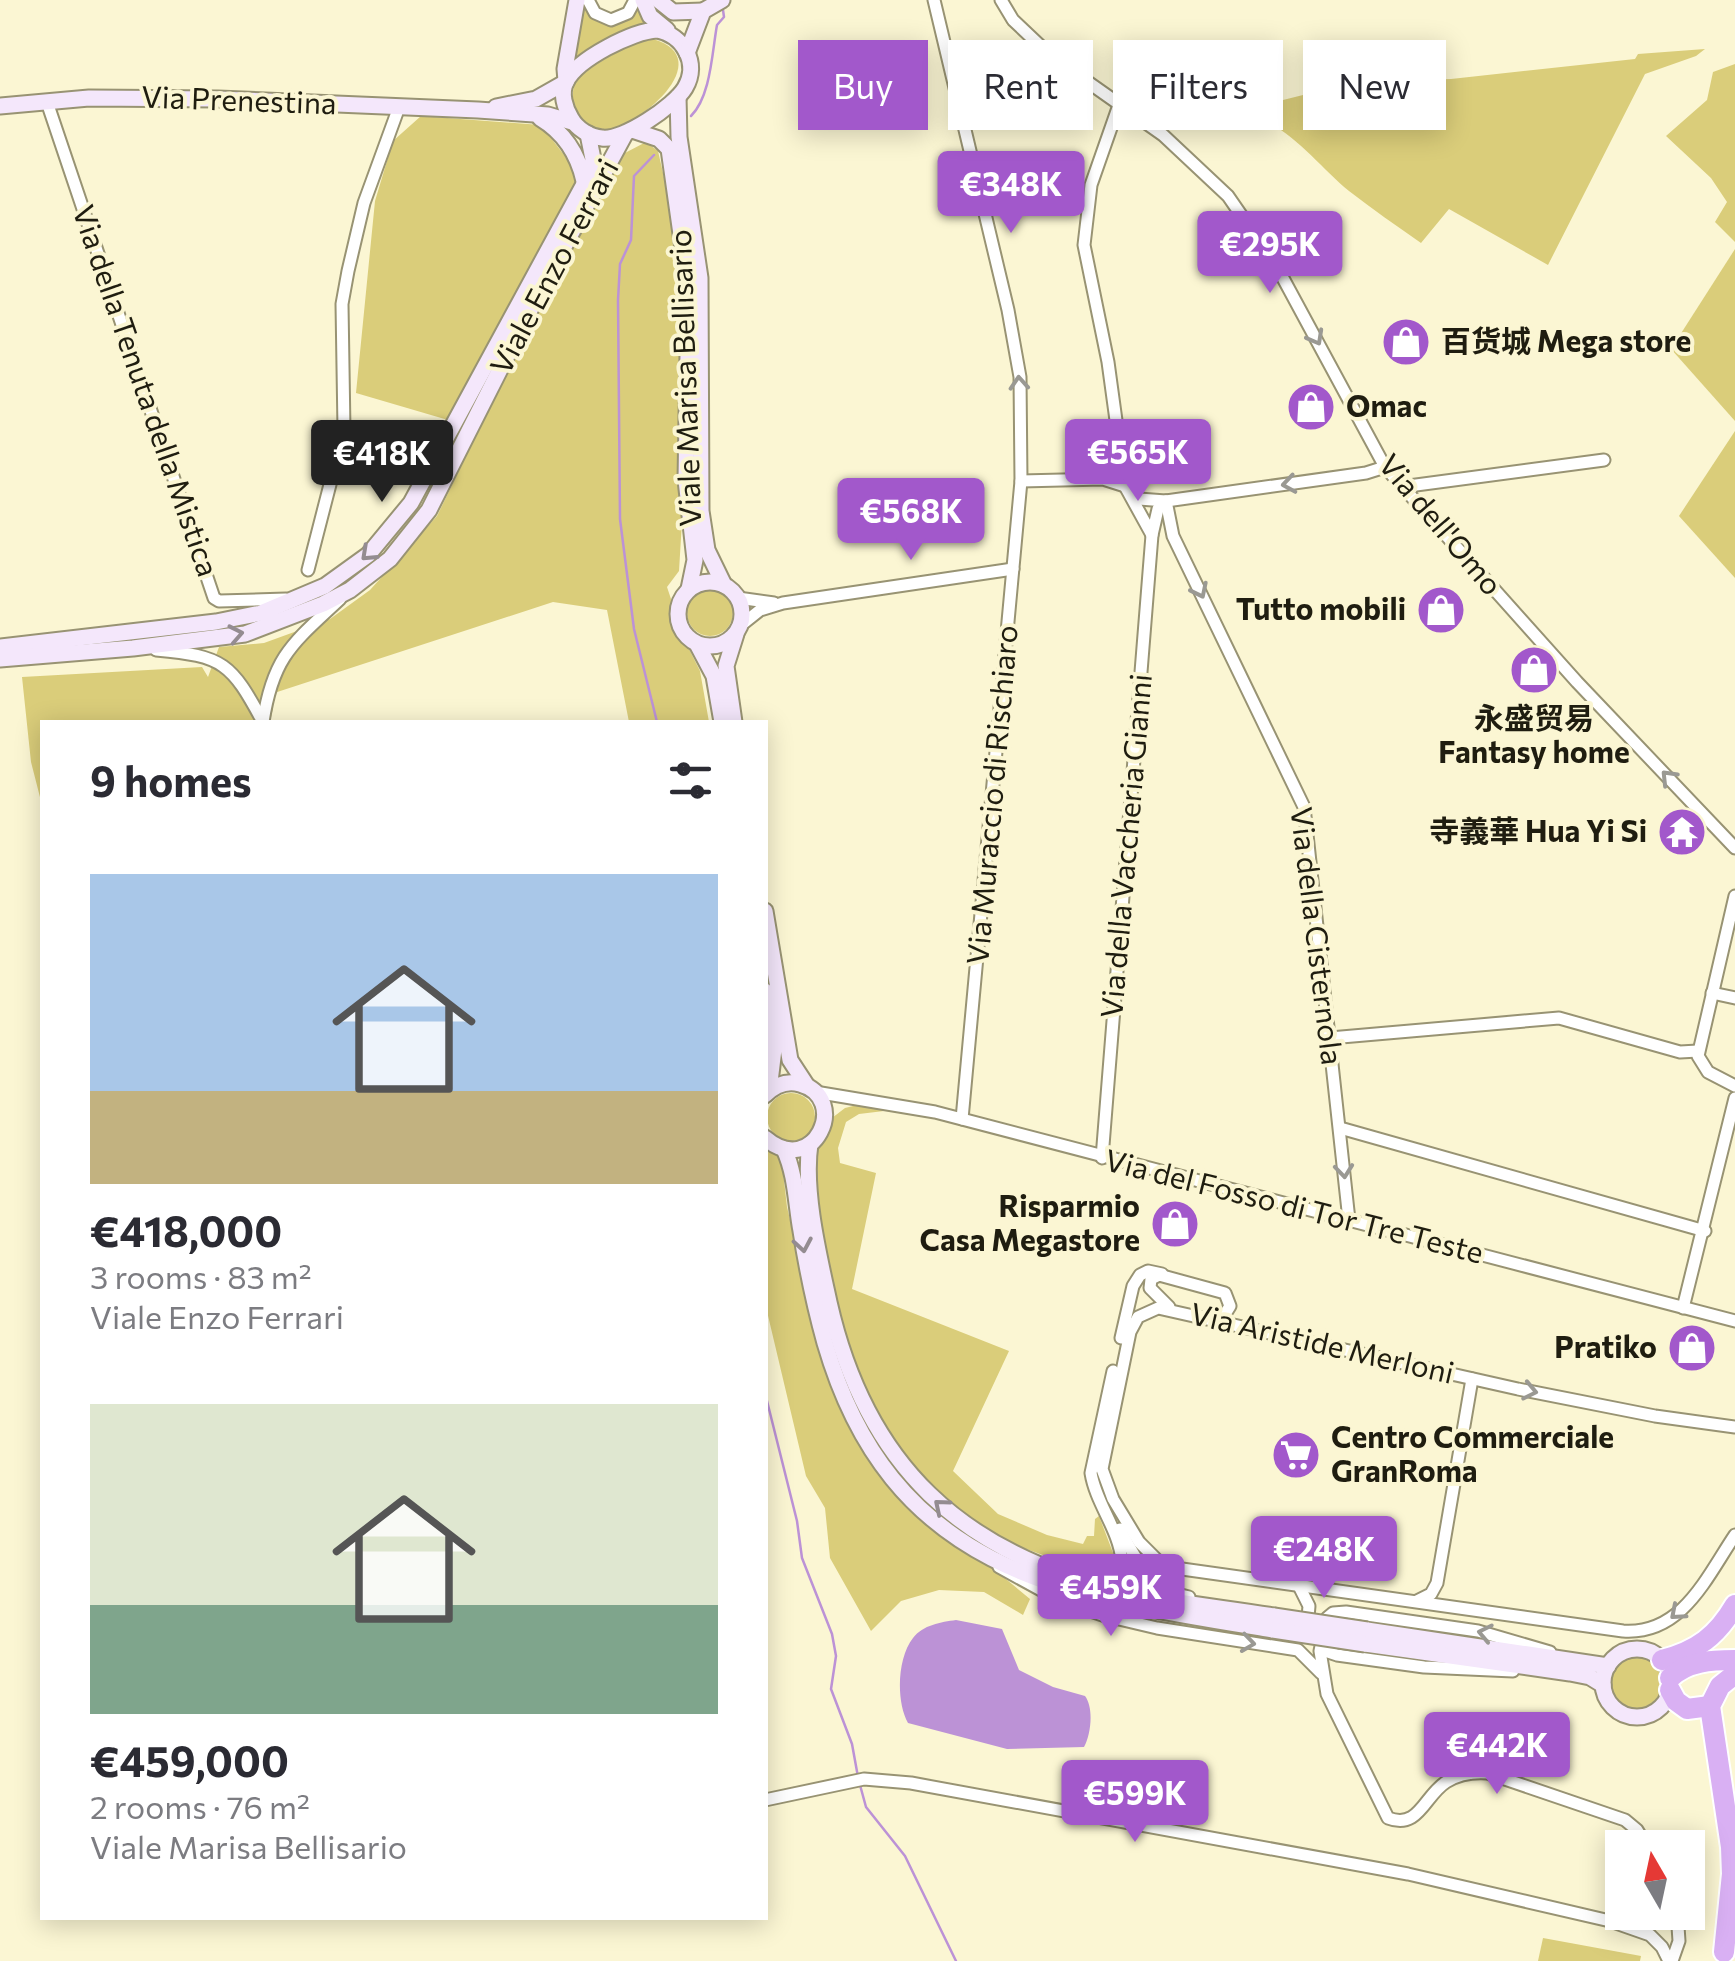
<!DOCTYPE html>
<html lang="en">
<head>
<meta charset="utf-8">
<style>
  body { margin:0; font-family:Commissioner,"Noto Sans SC",sans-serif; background:#f2f2f3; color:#2b2b33; height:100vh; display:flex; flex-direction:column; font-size:38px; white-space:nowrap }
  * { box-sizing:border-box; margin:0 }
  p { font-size:32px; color:#7c7c81 }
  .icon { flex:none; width:55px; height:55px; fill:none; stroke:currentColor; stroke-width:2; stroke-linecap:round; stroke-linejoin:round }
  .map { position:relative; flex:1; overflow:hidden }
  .sheet { position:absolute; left:40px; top:720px; width:728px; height:1200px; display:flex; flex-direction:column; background:#fff; border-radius:0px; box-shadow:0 5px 25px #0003 }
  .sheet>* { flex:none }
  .hud { position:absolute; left:798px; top:40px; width:788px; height:90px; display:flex; gap:20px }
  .needle { width:65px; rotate:351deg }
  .buttons { position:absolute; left:1605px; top:1830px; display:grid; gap:20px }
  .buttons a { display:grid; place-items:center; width:100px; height:100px; border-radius:0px; background:#fff; box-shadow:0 5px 25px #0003; font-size:50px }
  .price { position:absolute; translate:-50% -85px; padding:0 22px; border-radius:10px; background:#a258cb; color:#fff; font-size:32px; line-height:65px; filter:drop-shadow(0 2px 5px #0008) }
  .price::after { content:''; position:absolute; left:50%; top:60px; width:30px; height:22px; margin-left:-15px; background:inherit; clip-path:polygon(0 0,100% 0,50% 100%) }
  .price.selected { background:#222; color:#fff }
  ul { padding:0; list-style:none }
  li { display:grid; align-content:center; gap:20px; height:530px; padding:0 50px }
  li span { display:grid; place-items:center; height:310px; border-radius:0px; color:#555 }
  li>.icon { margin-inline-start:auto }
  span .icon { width:180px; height:180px; fill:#fffc; stroke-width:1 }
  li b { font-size:42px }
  h2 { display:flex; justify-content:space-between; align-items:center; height:120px; padding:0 50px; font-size:42px }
  .pill { padding:0 35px; border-radius:0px; background:#fff; box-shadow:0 5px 25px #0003; font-size:35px; line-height:90px }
  .pill.selected { background:#a258cb; color:#fff }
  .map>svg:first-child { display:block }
  .green { fill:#dacd7a }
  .water { fill:#bc92d6 }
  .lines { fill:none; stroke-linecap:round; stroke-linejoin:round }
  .stream { stroke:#bc92d6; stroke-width:2.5 }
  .street-casing { stroke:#989373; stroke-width:15 }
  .secondary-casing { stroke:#989373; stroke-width:19 }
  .highway-casing { stroke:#fff; stroke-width:24 }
  .street { stroke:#fff; stroke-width:11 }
  .secondary { stroke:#f4e7fb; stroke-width:15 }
  .highway { stroke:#d9b0f3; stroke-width:20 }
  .secondary-bridge-casing { stroke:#989373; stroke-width:19; stroke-linecap:butt }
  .secondary-bridge { stroke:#f4e7fb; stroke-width:15 }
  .oneway { stroke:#9a9993 }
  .oneway2 { stroke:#948c91 }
  .labels { text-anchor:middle; stroke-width:8; stroke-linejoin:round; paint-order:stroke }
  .street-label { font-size:30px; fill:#1f1d10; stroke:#fbf6d3 }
  .poi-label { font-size:30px; font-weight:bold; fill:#1f1d10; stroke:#fbf6d3; text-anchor:end }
</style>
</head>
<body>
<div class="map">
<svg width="1735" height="1961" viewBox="0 0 1735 1961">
  <rect width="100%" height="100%" fill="#fbf6d3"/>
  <g class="green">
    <path d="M584 4C595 30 621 28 638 9L649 23 630 29 577 61V45Z"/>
    <path d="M653 39C725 60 625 140 595 129 585 125 577 117 574 107 572 100 572 91 575 84 582 68 636 40 653 39Z"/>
    <path d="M1705 49 1696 56 1645 74 1548 265 1449 209 1421 243C1397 226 1372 209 1349 191 1317 165 1289 124 1247 115L1251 96 1275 102 1319 91 1320 83 1451 79 1635 59 1638 54Z"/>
    <polygon points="1735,64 1735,242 1715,222 1727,202 1711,178 1666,136 1707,100 1713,72"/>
    <polygon points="421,116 541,125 568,160 609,180 623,154 646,142 658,151 669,199 680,330 682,521 679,571 667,587 685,641 700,671 709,722 629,722 607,610 553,602 268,695 273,708 270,722 42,722 42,805 31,762 22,677 202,667 208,677 219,647 264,643 330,619 370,590 437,516 483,421 448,420 356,393 375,201 393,141"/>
    <polygon points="1735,249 1735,421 1671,349"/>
    <polygon points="1735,431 1735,578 1679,516"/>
    <circle cx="710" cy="613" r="23"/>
    <circle cx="791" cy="1117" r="24"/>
    <path d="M861 1104 886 1106 884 1111 859 1114 846 1122 838 1148 840 1163 876 1173 852 1289 1009 1351 953 1471 998 1514 1047 1535 1083 1544 1087 1536H1094L1095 1519 1099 1516 1115 1558C1112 1568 1105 1572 1095 1574L993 1537 910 1467 886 1434 850 1357 826 1262 811 1157 832 1118 845 1108Z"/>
    <polygon points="765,1144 781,1154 787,1207 828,1379 886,1480 1030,1599 1023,1615 984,1592 939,1590 901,1601 871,1631 830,1558 825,1508 806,1476 765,1303"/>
    <circle cx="1637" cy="1683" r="26"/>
    <polygon points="1543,1938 1641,1956 1640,1961 1538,1961"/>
  </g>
  <path class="water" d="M956 1620 1002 1629 1019 1670 1053 1687 1085 1696C1094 1708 1091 1734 1084 1747L1007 1749 908 1723C896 1702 897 1658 913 1638 923 1625 941 1622 956 1620Z"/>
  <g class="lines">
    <g class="stream">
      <path d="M691 116C711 96 712 52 717 25L724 17 723 10"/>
      <polyline points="654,155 634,176 631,240 620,264 618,300 620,519 634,629 657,722"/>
      <polyline points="765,1393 797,1521 802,1558 832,1634 836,1656 831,1689 852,1744 858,1777"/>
      <polyline points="860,1785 866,1807 905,1856 956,1961"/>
    </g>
    <g class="street-casing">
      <g id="street">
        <polyline points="588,0 595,13 611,20 628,13 635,0"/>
        <polyline points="934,0 1008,310 1020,377 1021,481 962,1119"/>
        <polyline points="1001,0 1013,20 1051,56 1163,135 1228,196 1277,267 1385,467 1577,682 1735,848"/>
        <polyline points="47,102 214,598 219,601 286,599"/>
        <polyline points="1119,105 1091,185 1084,245 1108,362 1125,486 1152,535"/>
        <polyline points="1021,481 1103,479 1125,486 1139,499 1166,501 1366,473 1385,467"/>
        <polyline points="1401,487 1604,460"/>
        <polyline points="1166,501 1173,536 1304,807 1349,1220"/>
        <polyline points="308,570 344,430 342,304 348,271 364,203 399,107"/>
        <polyline points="738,598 774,603"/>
        <polyline points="740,626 760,610 783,603 1013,569"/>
        <path d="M156 650C224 656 231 663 263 722"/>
        <path d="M263 722C273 656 293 643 340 599"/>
        <polyline points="1735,896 1698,1056 1708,1072 1735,1086"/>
        <polyline points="1712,993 1735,998"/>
        <polyline points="1330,1038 1559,1018 1680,1052 1698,1051"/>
        <polyline points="815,1092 935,1112 1735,1321"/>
        <polyline points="1340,1128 1705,1231"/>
        <polyline points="1102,1158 1152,535 1158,509 1166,501"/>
        <polyline points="1169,1307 1150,1288 1151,1279 1159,1275 1225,1293 1230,1306 1225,1314 1215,1319"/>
        <polyline points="1683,1308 1735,1098"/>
        <polyline points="1121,1338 1133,1286 1140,1275 1148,1271 1162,1274"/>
        <path d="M1735 1427 1655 1416 1518 1389 1158 1308 1138 1317 1130 1332 1102 1469 1113 1499 1139 1542 1157 1560 1175 1568 1623 1631C1682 1635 1706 1578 1735 1535"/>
        <path d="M1120 1529C1136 1561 1151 1589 1189 1597"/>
        <polyline points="999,1567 1061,1601 1102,1615 1157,1628 1298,1650 1321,1673"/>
        <path d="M1086 1577 1110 1575 1122 1561C1119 1529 1096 1504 1091 1473L1113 1371"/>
        <polyline points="1299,1586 1309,1606 1307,1628"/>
        <polyline points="1417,1601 1431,1594 1437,1583 1472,1379"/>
        <polyline points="1321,1640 1328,1652 1337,1655 1424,1667 1513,1671"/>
        <path d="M1550 1652 1478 1631 1346 1612 1333 1613 1327 1618 1320 1651 1327 1694 1388 1818C1419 1830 1424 1796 1446 1782 1459 1774 1472 1772 1487 1773L1625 1820 1637 1830 1648 1848"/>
        <polyline points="765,1800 864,1779 911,1783 1408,1874 1610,1921 1650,1935 1662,1947 1669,1961"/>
        <polyline points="1672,1961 1679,1941 1677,1912"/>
      </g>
    </g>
    <g class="secondary-casing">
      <g id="secondary">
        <polyline points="643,0 650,16 667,30"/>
        <polyline points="658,0 673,12 703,11"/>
        <path d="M657 30C683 35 700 63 685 88 674 106 623 141 602 138 590 137 577 129 571 118 565 108 560 93 566 82 577 59 633 31 657 30Z"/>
        <polyline points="687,53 703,11 722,0"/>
        <polyline points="566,81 565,69 577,0"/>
        <polyline points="678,97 679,137 700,278 701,511 707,550 724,585"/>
        <polyline points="0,106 89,98 218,99 478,110 548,115 572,122"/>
        <polyline points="496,107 536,99 566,82"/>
        <path d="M540 118C565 133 578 154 584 181"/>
        <polyline points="632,130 659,139 669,149 689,291 686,480 695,560 689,589"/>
        <circle cx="710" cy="614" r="32"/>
        <polyline points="697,644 714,676 722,722"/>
        <polyline points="0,647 216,622 261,613 325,586 368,555 411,503 590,173 593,159 588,134"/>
        <polyline points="0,659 133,648 245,634 323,604 350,590 390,559 429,510 534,302 624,136"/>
        <polyline points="734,722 726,666 736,634"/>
        <polyline points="765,911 790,1060 807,1086"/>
        <polyline points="765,991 774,1049 769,1090"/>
        <path d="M765 1095C775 1085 786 1080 800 1084 851 1098 814 1180 765 1138"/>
        <path d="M810 1144C803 1191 819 1256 829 1302 866 1466 962 1554 1124 1592 1174 1603 1225 1608 1274 1616"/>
        <path d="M784 1149C796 1175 796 1204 801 1231 807 1269 815 1307 825 1343 892 1574 1066 1597 1273 1630"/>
        <polyline points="1367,1630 1608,1666"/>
        <polyline points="1365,1644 1570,1673 1590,1677 1603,1685"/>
        <circle cx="1637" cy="1683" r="34"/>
      </g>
    </g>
    <g class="highway-casing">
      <g id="highway">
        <path d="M1662 1660C1697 1651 1717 1636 1735 1605"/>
        <path d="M1670 1678C1687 1661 1712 1660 1735 1660"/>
        <polyline points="1670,1690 1676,1701 1687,1709 1710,1706"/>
        <polyline points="1724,1952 1732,1874 1731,1847 1710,1706 1720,1686 1735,1674"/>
      </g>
    </g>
    <use href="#street" class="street"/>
    <use href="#secondary" class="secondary"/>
    <use href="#highway" class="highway"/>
    <g class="secondary-bridge-casing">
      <g id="secondary-bridge">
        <polyline points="1274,1616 1367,1630"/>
        <polyline points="1273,1630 1365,1644"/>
      </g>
    </g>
    <use href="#secondary-bridge" class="secondary-bridge"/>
  </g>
  <defs><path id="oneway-chevron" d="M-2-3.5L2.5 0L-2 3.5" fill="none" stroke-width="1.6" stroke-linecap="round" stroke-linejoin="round" transform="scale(2.5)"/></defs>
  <g class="oneway">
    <use href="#oneway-chevron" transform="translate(1316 338) rotate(61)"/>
    <use href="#oneway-chevron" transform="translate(1019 383) rotate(-94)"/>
    <use href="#oneway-chevron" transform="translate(1289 484) rotate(171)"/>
    <use href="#oneway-chevron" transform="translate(1200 591) rotate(64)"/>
    <use href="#oneway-chevron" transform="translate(1668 777) rotate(-134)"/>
    <use href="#oneway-chevron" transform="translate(1344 1171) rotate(84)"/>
    <use href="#oneway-chevron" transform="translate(1530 1391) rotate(12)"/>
    <use href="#oneway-chevron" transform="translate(1677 1613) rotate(139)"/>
    <use href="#oneway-chevron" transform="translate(1485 1633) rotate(-168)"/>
    <use href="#oneway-chevron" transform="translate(1248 1643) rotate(8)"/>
  </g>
  <g class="oneway2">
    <use href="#oneway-chevron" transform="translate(368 554) rotate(137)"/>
    <use href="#oneway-chevron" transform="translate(236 634) rotate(-11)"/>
    <use href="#oneway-chevron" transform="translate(803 1245) rotate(80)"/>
    <use href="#oneway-chevron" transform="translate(941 1506) rotate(-140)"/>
  </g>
  <defs>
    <g id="shop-disc" transform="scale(2.5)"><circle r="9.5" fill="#a258cb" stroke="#fbf6d3"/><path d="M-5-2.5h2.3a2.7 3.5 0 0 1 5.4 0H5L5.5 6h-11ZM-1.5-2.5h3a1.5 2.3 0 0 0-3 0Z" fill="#fff"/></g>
    <g id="temple-disc" transform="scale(2.5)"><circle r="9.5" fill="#a258cb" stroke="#fbf6d3"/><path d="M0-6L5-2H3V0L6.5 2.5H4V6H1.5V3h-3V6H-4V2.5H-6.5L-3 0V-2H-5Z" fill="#fff"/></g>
    <g id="supermarket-disc" transform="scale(2.5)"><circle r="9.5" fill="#a258cb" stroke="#fbf6d3"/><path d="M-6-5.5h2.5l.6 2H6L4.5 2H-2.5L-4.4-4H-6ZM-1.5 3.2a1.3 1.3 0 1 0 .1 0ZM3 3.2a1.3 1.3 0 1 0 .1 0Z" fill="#fff"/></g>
  </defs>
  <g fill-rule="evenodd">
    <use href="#shop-disc" x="1406" y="342"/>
    <use href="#shop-disc" x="1311" y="407"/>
    <use href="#shop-disc" x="1441" y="610"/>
    <use href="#shop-disc" x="1534" y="670"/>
    <use href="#temple-disc" x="1682" y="832"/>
    <use href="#shop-disc" x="1175" y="1224"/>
    <use href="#shop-disc" x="1692" y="1348"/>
    <use href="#supermarket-disc" x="1296" y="1455"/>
  </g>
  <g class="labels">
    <g class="street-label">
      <text transform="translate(239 101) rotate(2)" y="10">Via Prenestina</text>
      <text transform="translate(555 267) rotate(-62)" y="10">Viale Enzo Ferrari</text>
      <text transform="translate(686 378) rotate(-92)" y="10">Viale Marisa Bellisario</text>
      <text transform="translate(145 391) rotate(71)" y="10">Via della Tenuta della Mistica</text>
      <text transform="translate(1440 525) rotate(50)" y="10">Via dell'Omo</text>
      <text transform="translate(993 795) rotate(-85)" y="10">Via Muraccio di Rischiaro</text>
      <text transform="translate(1127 846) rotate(-85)" y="10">Via della Vaccheria Gianni</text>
      <text transform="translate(1316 936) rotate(83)" y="10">Via della Cisternola</text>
      <text transform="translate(1294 1207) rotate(14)" y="10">Via del Fosso di Tor Tre Teste</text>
      <text transform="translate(1322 1344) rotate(13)" y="10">Via Aristide Merloni</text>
    </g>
    <g class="poi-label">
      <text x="1441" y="352" text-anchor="start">百货城 Mega store</text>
      <text x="1346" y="417" text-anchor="start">Omac</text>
      <text x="1406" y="620">Tutto mobili</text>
      <text x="1534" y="729" text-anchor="middle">永盛贸易<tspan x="1534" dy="34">Fantasy home</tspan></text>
      <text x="1647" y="842">寺義華 Hua Yi Si</text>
      <text x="1140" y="1217">Risparmio<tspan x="1140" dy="34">Casa Megastore</tspan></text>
      <text x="1657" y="1358">Pratiko</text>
      <text x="1331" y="1448" text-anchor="start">Centro Commerciale<tspan x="1331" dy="34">GranRoma</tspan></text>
    </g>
  </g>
</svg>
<div class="buttons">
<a><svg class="needle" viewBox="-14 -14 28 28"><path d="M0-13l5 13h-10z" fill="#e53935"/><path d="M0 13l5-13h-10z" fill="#7c7c81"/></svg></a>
</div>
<b class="price" style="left:1011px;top:236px">€348K</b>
<b class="price" style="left:1270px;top:296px">€295K</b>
<b class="price" style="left:1138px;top:504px">€565K</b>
<b class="price selected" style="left:382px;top:505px">€418K</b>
<b class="price" style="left:911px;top:563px">€568K</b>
<b class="price" style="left:1324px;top:1601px">€248K</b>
<b class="price" style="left:1111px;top:1639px">€459K</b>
<b class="price" style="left:1497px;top:1797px">€442K</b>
<b class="price" style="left:1135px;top:1845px">€599K</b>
<div class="hud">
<a class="pill selected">Buy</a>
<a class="pill">Rent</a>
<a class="pill">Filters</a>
<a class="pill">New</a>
</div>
<section class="sheet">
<h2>9 homes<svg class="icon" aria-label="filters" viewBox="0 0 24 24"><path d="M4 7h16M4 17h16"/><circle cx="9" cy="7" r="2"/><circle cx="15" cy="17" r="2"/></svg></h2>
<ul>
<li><span style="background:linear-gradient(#a9c7e8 70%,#c2b280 0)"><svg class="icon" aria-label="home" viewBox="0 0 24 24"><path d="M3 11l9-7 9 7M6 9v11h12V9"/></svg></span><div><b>€418,000</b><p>3 rooms · 83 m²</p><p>Viale Enzo Ferrari</p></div></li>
<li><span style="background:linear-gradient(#dfe7d0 65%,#7fa58c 0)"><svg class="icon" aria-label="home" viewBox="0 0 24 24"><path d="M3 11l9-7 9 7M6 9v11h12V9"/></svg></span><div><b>€459,000</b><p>2 rooms · 76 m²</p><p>Viale Marisa Bellisario</p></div></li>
</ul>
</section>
</div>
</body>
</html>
